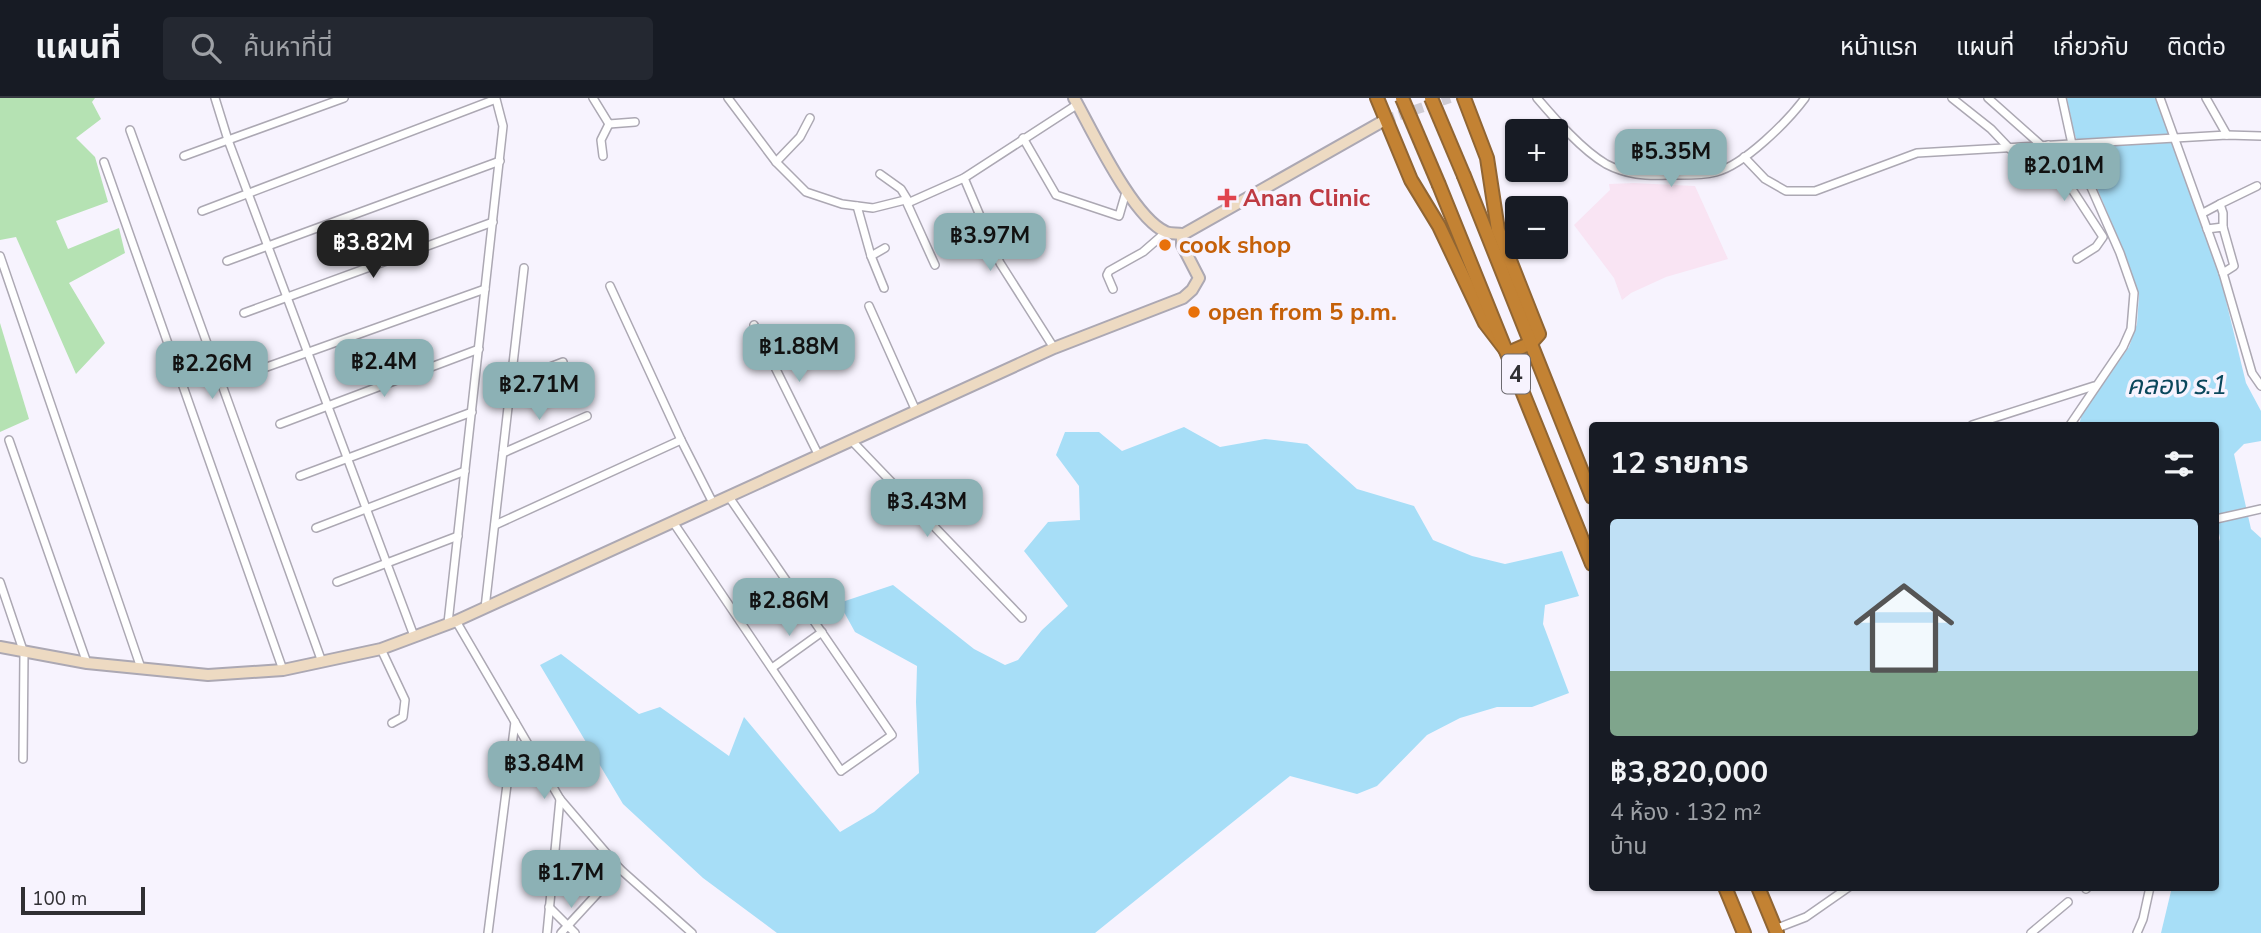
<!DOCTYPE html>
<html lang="th">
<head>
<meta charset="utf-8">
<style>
  body { margin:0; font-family:"Nunito Sans","Noto Sans Thai",sans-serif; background:#242831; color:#f1f3f6; height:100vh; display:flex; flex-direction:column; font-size:26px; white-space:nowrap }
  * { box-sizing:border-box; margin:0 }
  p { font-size:23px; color:#9ea1a6 }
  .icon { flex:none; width:38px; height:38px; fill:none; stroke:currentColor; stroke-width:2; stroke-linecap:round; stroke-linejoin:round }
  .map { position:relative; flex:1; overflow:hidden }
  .side { position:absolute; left:1589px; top:324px; width:630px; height:469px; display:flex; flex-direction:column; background:#171b24; border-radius:7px; box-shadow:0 2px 5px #0004 }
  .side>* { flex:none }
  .buttons { position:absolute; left:1505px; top:21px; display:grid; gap:14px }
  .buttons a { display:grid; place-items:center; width:63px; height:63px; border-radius:7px; background:#171b24; box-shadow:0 2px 5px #0004; font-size:35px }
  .scale { position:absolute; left:21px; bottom:18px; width:124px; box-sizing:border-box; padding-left:7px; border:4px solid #302f33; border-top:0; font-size:19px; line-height:24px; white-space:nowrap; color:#302f33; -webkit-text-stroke:5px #f7f3fe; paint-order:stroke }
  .price { position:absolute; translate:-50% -60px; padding:0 16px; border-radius:14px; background:#8cb1b5; color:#111; font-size:23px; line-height:46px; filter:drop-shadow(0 2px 4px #0008) }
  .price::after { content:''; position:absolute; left:50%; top:42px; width:21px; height:16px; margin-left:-10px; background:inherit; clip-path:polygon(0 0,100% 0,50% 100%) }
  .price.current { background:#222; color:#fff }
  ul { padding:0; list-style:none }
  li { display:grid; align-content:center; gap:14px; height:371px; padding:0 21px }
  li+li { border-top:2px solid #363941 }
  li span { display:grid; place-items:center; height:217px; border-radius:7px; color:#555 }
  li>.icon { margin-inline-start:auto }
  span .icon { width:126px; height:126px; fill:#fffc; stroke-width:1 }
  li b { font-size:30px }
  h2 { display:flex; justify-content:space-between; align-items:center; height:84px; padding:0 21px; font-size:30px }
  header { display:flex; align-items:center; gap:42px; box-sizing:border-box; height:98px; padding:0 35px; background:#171b24; border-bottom:2px solid #363941 }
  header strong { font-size:33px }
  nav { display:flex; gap:38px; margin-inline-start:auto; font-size:24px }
  .search { width:490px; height:63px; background:#242831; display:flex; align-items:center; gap:18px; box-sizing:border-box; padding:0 24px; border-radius:7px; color:#9ea1a6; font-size:26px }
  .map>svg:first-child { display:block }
  .education { fill:#f9e4f3 }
  .green { fill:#b5e2b3 }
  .water { fill:#a7def7 }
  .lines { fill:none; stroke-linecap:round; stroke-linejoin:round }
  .secondary-tunnel { stroke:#cfccd5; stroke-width:10; stroke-dasharray:10 5; stroke-linecap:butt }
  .street-casing { stroke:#aca8b3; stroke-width:10 }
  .secondary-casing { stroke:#aca8b3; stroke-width:14 }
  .highway-casing { stroke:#906533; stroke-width:16 }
  .street { stroke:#fff; stroke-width:7 }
  .secondary { stroke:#eddac2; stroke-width:10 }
  .highway { stroke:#c38233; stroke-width:12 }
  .highway-bridge-casing { stroke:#906533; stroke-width:16; stroke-linecap:butt }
  .highway-bridge { stroke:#c38233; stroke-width:12 }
  .health-dot { fill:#e0444e; stroke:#f7f3fe; stroke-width:2.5 }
  .food-dot { fill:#e8710a; stroke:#f7f3fe; stroke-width:2.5 }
  .labels { text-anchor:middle; stroke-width:7; stroke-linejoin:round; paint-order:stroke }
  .shield { fill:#f7f3fe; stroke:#6c6a70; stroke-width:2 }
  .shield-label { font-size:23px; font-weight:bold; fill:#302f33 }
  .health-label { font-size:24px; font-weight:bold; fill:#be3a42; stroke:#f7f3fe; text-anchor:start }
  .food-label { font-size:24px; font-weight:bold; fill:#c56008; stroke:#f7f3fe; text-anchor:start }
  .water-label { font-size:26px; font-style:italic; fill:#0a475c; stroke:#f7f3fe }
</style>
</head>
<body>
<header>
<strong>แผนที่</strong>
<div class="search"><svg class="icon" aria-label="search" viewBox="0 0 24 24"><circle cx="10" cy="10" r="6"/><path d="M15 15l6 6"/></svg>ค้นหาที่นี่</div>
<nav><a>หน้าแรก</a><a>แผนที่</a><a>เกี่ยวกับ</a><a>ติดต่อ</a></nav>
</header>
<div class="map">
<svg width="2261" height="835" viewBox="0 0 2261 835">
  <rect width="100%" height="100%" fill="#f7f3fe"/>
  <polygon class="education" points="1634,85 1695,88 1728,161 1666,179 1631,195 1622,202 1614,180 1574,127 1610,92 1609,86"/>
  <g class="green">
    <polygon points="0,0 95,0 92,4 101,21 76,40 95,59 108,104 56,123 68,151 119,130 125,155 69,185 105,245 76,276 16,139 0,142"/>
    <polygon points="0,225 29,321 0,334"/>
  </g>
  <g class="water">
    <polygon points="2067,0 2156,0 2220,178 2246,285 2261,313 2261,343 2244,346 2234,356 2251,431 2261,440 2261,835 2161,835 2172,789 2216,789 2216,453 2220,440 2216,421 2216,327 2079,327 2082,316 2129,249 2137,226 2139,197 2128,164 2074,35"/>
    <polygon points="1184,329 1220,349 1265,341 1307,346 1357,391 1414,408 1433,442 1472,458 1505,466 1562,453 1579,498 1545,507 1543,526 1569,595 1532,609 1497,609 1460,620 1427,637 1377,688 1357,696 1290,678 1095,835 777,835 703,780 623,706 540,567 561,556 639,616 660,609 729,658 744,619 840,734 874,714 919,675 916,604 917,568 855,534 839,505 893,487 974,551 1005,567 1018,562 1042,532 1068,508 1024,453 1048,424 1080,422 1079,388 1056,357 1065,334 1099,334 1122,353"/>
  </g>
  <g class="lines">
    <polyline class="secondary-tunnel" points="1385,22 1450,0"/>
    <g class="street-casing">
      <g id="street">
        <polyline points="215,0 228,42 414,538"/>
        <polyline points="593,0 609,26 635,24"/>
        <polyline points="728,0 776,64 806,94 842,106 873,110 905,102 910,104 964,80 1078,6"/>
        <path d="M1537 0C1555 21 1582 52 1606 66 1627 77 1645 78 1668 77 1684 77 1700 78 1716 74 1744 67 1788 23 1805 0"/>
        <polyline points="1952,0 1991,31 2010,51"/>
        <polyline points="1988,0 2042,48"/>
        <polyline points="2062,0 2072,46 2120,155 2134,195 2131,231 2123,249 2070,327"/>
        <polyline points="2160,0 2223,175 2252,275 2261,288"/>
        <polyline points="2206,0 2227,37"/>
        <polyline points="130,32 322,564"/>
        <polyline points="1023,40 1056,97 1119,118 1126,94"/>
        <polyline points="2048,47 2064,79 2103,139 2096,149 2077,161"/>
        <polyline points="184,58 344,0"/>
        <polyline points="603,58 601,42 609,26"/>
        <polyline points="1744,59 1765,81 1786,93 1815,93 1917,55 2227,37 2261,38"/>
        <polyline points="104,64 283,572"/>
        <polyline points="776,64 800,39 810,20"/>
        <polyline points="880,76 901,91 909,104"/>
        <polyline points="964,80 1000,165 1054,250"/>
        <polyline points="906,103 935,167"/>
        <polyline points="857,108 871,158 884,190"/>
        <polyline points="202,113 496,1 503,28 448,525"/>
        <polyline points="2203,115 2220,106"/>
        <polyline points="2223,129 2223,115 2220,106 2257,88"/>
        <polyline points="2207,131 2223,129 2234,168 2223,175"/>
        <polyline points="0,158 141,570"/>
        <polyline points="871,158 885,150"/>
        <polyline points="227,163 500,63"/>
        <polyline points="610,188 681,342 713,405"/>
        <polyline points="1113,191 1107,177 1109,173 1143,154 1166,134"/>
        <polyline points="869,208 916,313"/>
        <polyline points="244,215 493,124"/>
        <polyline points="754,227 819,358"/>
        <polyline points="264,270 485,191"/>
        <polyline points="511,284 563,264"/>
        <polyline points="280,326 479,251"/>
        <polyline points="1972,327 2094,288"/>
        <polyline points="9,342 87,565"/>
        <polyline points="852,343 1022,520"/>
        <polyline points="503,355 587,318"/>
        <polyline points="300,378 472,314"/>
        <polyline points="2216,421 2261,411"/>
        <polyline points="673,424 841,673 892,637 729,399"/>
        <polyline points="495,427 681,342"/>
        <polyline points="316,430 465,373"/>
        <polyline points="0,484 24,555 23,661"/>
        <polyline points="337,484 458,438"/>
        <polyline points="485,510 524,170"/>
        <polyline points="456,523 560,701 620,771 692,835"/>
        <polyline points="381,551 405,602 403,619 392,625"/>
        <polyline points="772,570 822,534"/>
        <polyline points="2086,791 2088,789"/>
        <polyline points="549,809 575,835"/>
        <polyline points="1775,831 1806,819 1849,789"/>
        <polyline points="488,835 515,624"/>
        <polyline points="547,835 560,701"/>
        <polyline points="561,835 620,771"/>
        <polyline points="2031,835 2068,804"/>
        <polyline points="2137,835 2143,821 2150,789"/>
      </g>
    </g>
    <g class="secondary-casing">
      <g id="secondary">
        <path d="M1074 0C1092 32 1133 120 1166 134 1170 136 1177 135 1182 136"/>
        <polyline points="0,549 87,565 208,577 283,572 381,551 456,523 1054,250 1183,200 1192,192 1199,180 1182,147 1182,137 1385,22"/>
      </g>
    </g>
    <g class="highway-casing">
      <g id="highway">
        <polyline points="1377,0 1411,82 1439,128 1485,225 1508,255 1531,245 1539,236 1498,132 1487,60 1464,0"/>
        <polyline points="1464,78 1592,399"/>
        <polyline points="1439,87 1592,466"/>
        <polyline points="1725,789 1744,835"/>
        <polyline points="1758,789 1777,835"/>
      </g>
    </g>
    <use href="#street" class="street"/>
    <use href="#secondary" class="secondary"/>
    <use href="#highway" class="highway"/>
    <g class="highway-bridge-casing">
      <g id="highway-bridge">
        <polyline points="1402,0 1439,87"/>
        <polyline points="1431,0 1464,78"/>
      </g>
    </g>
    <use href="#highway-bridge" class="highway-bridge"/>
  </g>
  <path class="health-dot" d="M1223.5 89.5h7v7h7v7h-7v7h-7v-7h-7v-7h7z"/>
  <g class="food-dot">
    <circle cx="1165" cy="147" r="7"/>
    <circle cx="1194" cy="214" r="7"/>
  </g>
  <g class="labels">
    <rect class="shield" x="1502" y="256.5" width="28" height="39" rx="5"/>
    <g class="shield-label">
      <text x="1516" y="284">4</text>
    </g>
    <g class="health-label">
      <text x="1243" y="108">Anan Clinic</text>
    </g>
    <g class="food-label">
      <text x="1179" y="155">cook shop</text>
      <text x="1208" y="222">open from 5 p.m.</text>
    </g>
    <g class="water-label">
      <text x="2177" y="296">คลอง ร.1</text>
    </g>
  </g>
</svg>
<div class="buttons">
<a>+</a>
<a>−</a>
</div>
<div class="scale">100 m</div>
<b class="price" style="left:1671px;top:91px">฿5.35M</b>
<b class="price" style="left:2064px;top:105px">฿2.01M</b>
<b class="price" style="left:990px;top:175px">฿3.97M</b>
<b class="price current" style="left:373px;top:182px">฿3.82M</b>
<b class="price" style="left:799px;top:286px">฿1.88M</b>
<b class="price" style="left:384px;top:301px">฿2.4M</b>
<b class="price" style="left:212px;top:303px">฿2.26M</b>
<b class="price" style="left:539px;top:324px">฿2.71M</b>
<b class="price" style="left:927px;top:441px">฿3.43M</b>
<b class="price" style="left:789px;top:540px">฿2.86M</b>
<b class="price" style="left:544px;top:703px">฿3.84M</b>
<b class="price" style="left:571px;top:812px">฿1.7M</b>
<section class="side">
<h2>12 รายการ<svg class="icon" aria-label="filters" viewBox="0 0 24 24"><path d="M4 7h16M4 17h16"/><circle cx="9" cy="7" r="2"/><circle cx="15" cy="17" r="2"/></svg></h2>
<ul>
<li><span style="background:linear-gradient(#bfe0f5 70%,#7fa58c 0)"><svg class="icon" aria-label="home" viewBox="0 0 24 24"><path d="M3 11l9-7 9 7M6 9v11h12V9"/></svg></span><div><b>฿3,820,000</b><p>4 ห้อง · 132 m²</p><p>บ้าน</p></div></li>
</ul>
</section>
</div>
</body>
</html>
